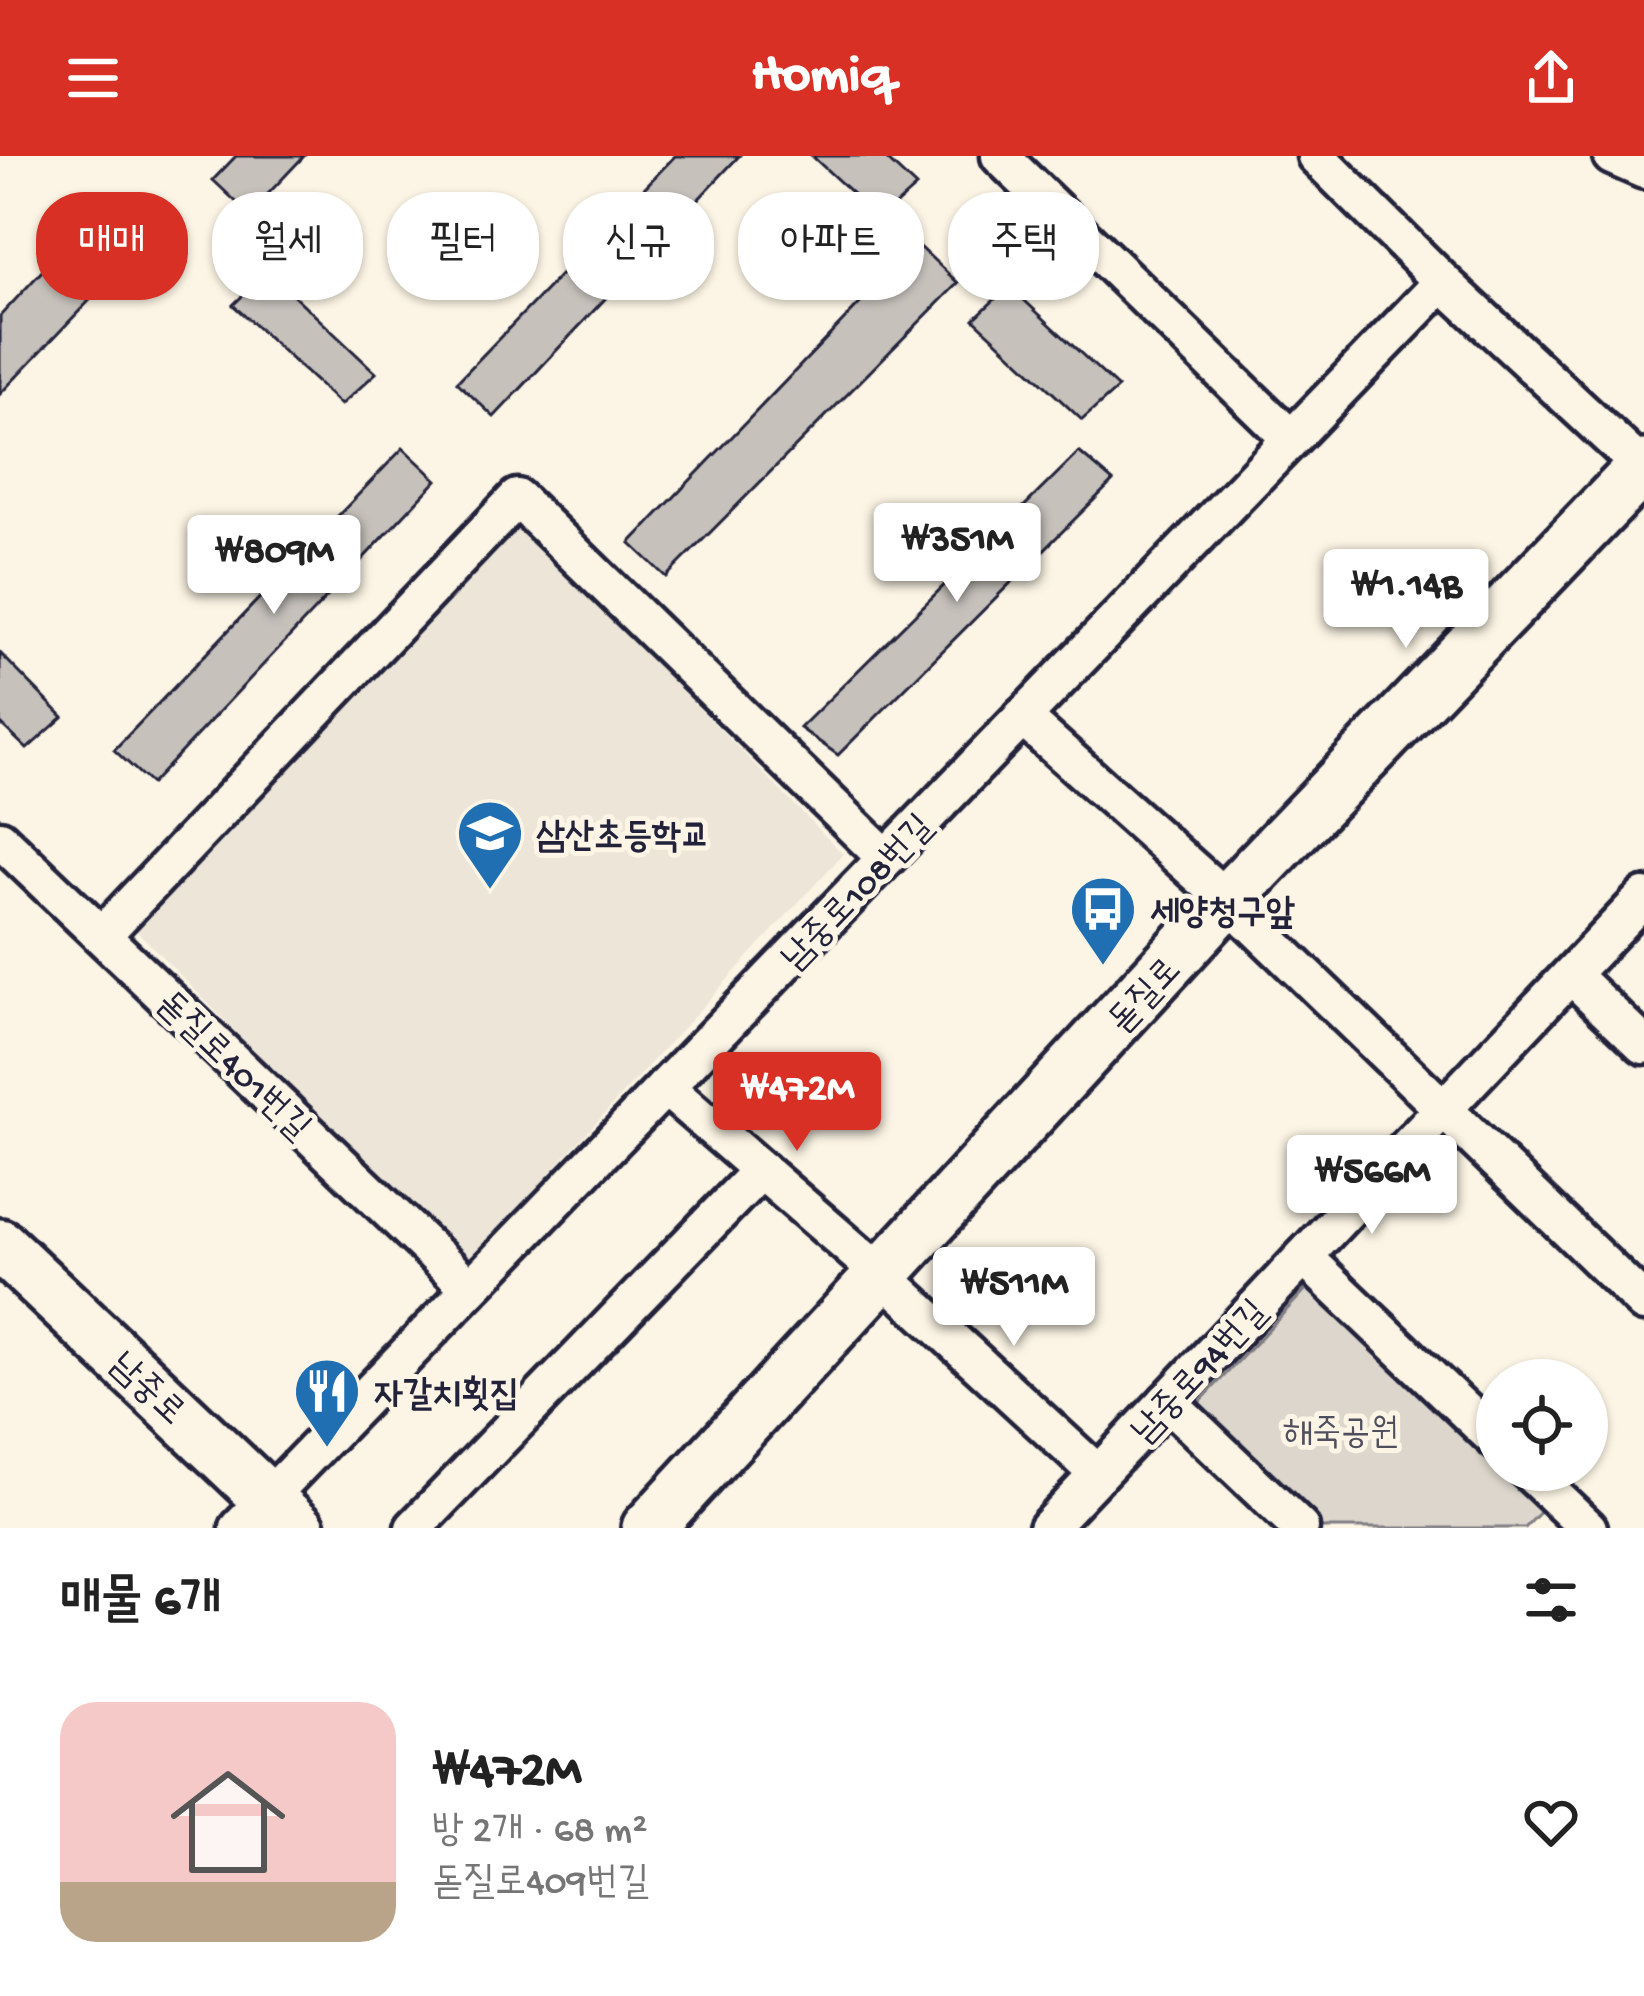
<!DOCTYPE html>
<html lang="ko">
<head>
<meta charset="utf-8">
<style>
  body { margin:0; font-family:"Gochi Hand","Poor Story",sans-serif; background:#f2f2f2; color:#222; height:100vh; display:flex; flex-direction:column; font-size:45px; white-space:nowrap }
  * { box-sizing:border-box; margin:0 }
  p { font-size:39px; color:#767676 }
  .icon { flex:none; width:66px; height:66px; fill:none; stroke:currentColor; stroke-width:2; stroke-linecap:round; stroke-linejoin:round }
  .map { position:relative; height:1372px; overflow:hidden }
  .drawer { display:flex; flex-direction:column; background:#fff; flex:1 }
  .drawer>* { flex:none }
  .banner { position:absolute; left:36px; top:36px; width:1572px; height:108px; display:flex; gap:24px }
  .fabs { position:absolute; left:1476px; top:1203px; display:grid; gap:24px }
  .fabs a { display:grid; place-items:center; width:132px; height:132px; border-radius:50%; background:#fff; box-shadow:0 3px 9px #0004; font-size:60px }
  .price { position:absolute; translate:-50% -102px; padding:0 27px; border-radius:12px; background:#fff; color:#222; font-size:39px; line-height:78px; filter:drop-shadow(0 3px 6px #0008) }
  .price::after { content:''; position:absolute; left:50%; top:72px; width:36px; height:27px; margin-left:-18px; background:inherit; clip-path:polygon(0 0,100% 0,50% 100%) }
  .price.active { background:#d93025; color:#fff }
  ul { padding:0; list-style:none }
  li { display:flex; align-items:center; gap:36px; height:300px; padding:0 60px }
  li+li { border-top:3px solid #e0e0e0 }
  li span { display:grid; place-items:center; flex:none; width:336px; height:240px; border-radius:36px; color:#555 }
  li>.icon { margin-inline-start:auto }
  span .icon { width:144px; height:144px; fill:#fffc; stroke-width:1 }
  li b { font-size:51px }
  h2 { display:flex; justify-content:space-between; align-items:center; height:144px; padding:0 60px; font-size:51px }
  .chip { padding:0 42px; border-radius:48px; background:#fff; box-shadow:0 3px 9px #0004; font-size:42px; line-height:108px }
  .chip.active { background:#d93025; color:#fff }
  header { display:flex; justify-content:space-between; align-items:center; height:156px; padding:0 60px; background:#d93025; color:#fff; font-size:54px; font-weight:700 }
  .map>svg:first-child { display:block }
  .built { fill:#ece5d8 }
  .green { fill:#dcd6cc; stroke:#7f7c84; stroke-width:3 }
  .building { fill:#c6c1bb; stroke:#22223b; stroke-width:3 }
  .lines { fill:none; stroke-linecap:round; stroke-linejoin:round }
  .minor-casing { stroke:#22223b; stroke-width:45 }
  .secondary-casing { stroke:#22223b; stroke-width:60 }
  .minor { stroke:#fcf5e5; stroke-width:36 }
  .secondary { stroke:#fcf5e5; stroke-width:51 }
  .labels { text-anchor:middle; stroke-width:10; stroke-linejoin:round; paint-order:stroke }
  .poi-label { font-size:36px; font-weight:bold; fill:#22223b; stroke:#fcf5e5; text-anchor:start }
  .street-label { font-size:36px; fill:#22223b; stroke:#fcf5e5 }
  .park-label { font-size:36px; fill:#504f5f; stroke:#fcf5e5 }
</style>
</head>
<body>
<header><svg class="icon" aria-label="menu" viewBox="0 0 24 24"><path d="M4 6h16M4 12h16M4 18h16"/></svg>Homiq<svg class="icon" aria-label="share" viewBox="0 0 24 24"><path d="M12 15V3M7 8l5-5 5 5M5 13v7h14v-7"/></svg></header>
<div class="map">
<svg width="1644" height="1372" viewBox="0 0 1644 1372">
  <rect width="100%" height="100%" fill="#fcf5e5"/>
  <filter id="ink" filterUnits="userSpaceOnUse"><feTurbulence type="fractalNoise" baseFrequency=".00833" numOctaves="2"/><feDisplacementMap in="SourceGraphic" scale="24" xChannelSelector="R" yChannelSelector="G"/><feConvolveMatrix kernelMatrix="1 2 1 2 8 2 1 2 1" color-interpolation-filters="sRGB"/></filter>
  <g filter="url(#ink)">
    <polygon class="built" points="520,371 843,698 465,1109 135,773"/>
    <polygon class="green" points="1312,1127 1497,1303 1497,1314 1509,1314 1546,1350 1525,1372 1320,1372 1194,1252"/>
    <g class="building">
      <polygon points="236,0 304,0 249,58 213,24"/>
      <polygon points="675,0 739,0 494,261 457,226"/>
      <polygon points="812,0 883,0 916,31 880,63"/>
      <polygon points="114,38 151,80 0,238 0,160"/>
      <polygon points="917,88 958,127 666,421 630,387"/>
      <polygon points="268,115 376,217 341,249 233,149"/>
      <polygon points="1009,130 1118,232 1082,264 974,163"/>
      <polygon points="403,292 437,324 151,628 114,594"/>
      <polygon points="1079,296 1113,325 838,599 800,572"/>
      <polygon points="0,497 63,561 27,593 0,567"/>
    </g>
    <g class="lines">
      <g class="minor-casing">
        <g id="minor">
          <polyline points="1000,0 1291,283"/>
          <polyline points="1316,0 1443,126 1644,313"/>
          <polyline points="1612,0 1644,14"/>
          <polyline points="1022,561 1227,744 1644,1147"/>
          <polyline points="0,683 470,1132"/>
          <polyline points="103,778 517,342 886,702"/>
          <polyline points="1571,819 1644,889"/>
          <polyline points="665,931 882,1119 1098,1318"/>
          <polyline points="1304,1101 1497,1285"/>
          <polyline points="1167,1245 1300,1372"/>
          <polyline points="1527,1314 1588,1372"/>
          <polyline points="239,1372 1443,126"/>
          <polyline points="414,1372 761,1014"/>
          <polyline points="1047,1372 1644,741"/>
        </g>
      </g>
      <g class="secondary-casing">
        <g id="secondary">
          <polyline points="0,1089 299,1372"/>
          <polyline points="648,1372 1227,744 1644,310"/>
        </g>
      </g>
      <use href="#minor" class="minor"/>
      <use href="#secondary" class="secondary"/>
    </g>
  </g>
  <defs>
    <g id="school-pin" transform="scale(3.45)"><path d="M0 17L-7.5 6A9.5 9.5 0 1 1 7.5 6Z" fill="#1f6fb2" stroke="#fcf5e5"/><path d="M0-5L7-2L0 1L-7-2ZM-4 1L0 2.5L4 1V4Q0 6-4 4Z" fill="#fff"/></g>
    <g id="bus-pin" transform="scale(3.45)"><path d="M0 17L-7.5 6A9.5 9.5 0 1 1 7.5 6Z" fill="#1f6fb2" stroke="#fcf5e5"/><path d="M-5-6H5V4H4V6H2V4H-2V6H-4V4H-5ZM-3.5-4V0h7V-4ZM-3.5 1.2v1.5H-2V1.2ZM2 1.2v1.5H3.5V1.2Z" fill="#fff"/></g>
    <g id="restaurant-pin" transform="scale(3.45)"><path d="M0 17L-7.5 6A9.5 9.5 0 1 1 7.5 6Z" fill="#1f6fb2" stroke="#fcf5e5"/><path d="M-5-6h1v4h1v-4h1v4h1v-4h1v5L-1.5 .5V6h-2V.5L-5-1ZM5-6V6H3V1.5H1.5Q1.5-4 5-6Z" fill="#fff"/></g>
  </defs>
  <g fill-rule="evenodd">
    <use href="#school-pin" x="490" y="677"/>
    <use href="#bus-pin" x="1103" y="753"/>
    <use href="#restaurant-pin" x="327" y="1235"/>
  </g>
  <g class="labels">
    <g class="poi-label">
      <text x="536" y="690">삼산초등학교</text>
      <text x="1150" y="766">세양청구앞</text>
      <text x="374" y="1248">자갈치횟집</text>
    </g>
    <g class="street-label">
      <text transform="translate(855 734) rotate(-46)" y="13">남중로108번길</text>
      <text transform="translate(1142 837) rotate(-47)" y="13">돋질로</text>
      <text transform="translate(236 907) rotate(44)" y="13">돋질로401번길</text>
      <text transform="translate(1197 1213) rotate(-47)" y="13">남중로94번길</text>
      <text transform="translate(150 1230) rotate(43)" y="13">남중로</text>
    </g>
    <g class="park-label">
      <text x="1341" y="1286">해죽공원</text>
    </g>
  </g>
</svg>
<div class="fabs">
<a><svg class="icon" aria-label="locate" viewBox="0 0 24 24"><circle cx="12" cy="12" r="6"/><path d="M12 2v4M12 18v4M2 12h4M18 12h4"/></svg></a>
</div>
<b class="price" style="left:957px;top:449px">₩351M</b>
<b class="price" style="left:274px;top:461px">₩809M</b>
<b class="price" style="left:1406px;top:495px">₩1.14B</b>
<b class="price active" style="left:797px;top:998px">₩472M</b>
<b class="price" style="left:1372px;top:1081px">₩566M</b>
<b class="price" style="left:1014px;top:1193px">₩511M</b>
<div class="banner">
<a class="chip active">매매</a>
<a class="chip">월세</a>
<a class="chip">필터</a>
<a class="chip">신규</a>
<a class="chip">아파트</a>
<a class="chip">주택</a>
</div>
</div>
<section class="drawer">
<h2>매물 6개<svg class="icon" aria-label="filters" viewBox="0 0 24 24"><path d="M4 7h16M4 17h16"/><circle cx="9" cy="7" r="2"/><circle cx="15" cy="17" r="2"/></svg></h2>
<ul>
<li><span style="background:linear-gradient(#f6c9c9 75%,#b9a48a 0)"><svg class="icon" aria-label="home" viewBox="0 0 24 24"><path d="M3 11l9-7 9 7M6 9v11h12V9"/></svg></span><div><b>₩472M</b><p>방 2개 · 68 m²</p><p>돋질로409번길</p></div><svg class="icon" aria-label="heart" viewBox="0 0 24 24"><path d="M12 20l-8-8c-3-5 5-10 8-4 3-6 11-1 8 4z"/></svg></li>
</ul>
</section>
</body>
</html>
